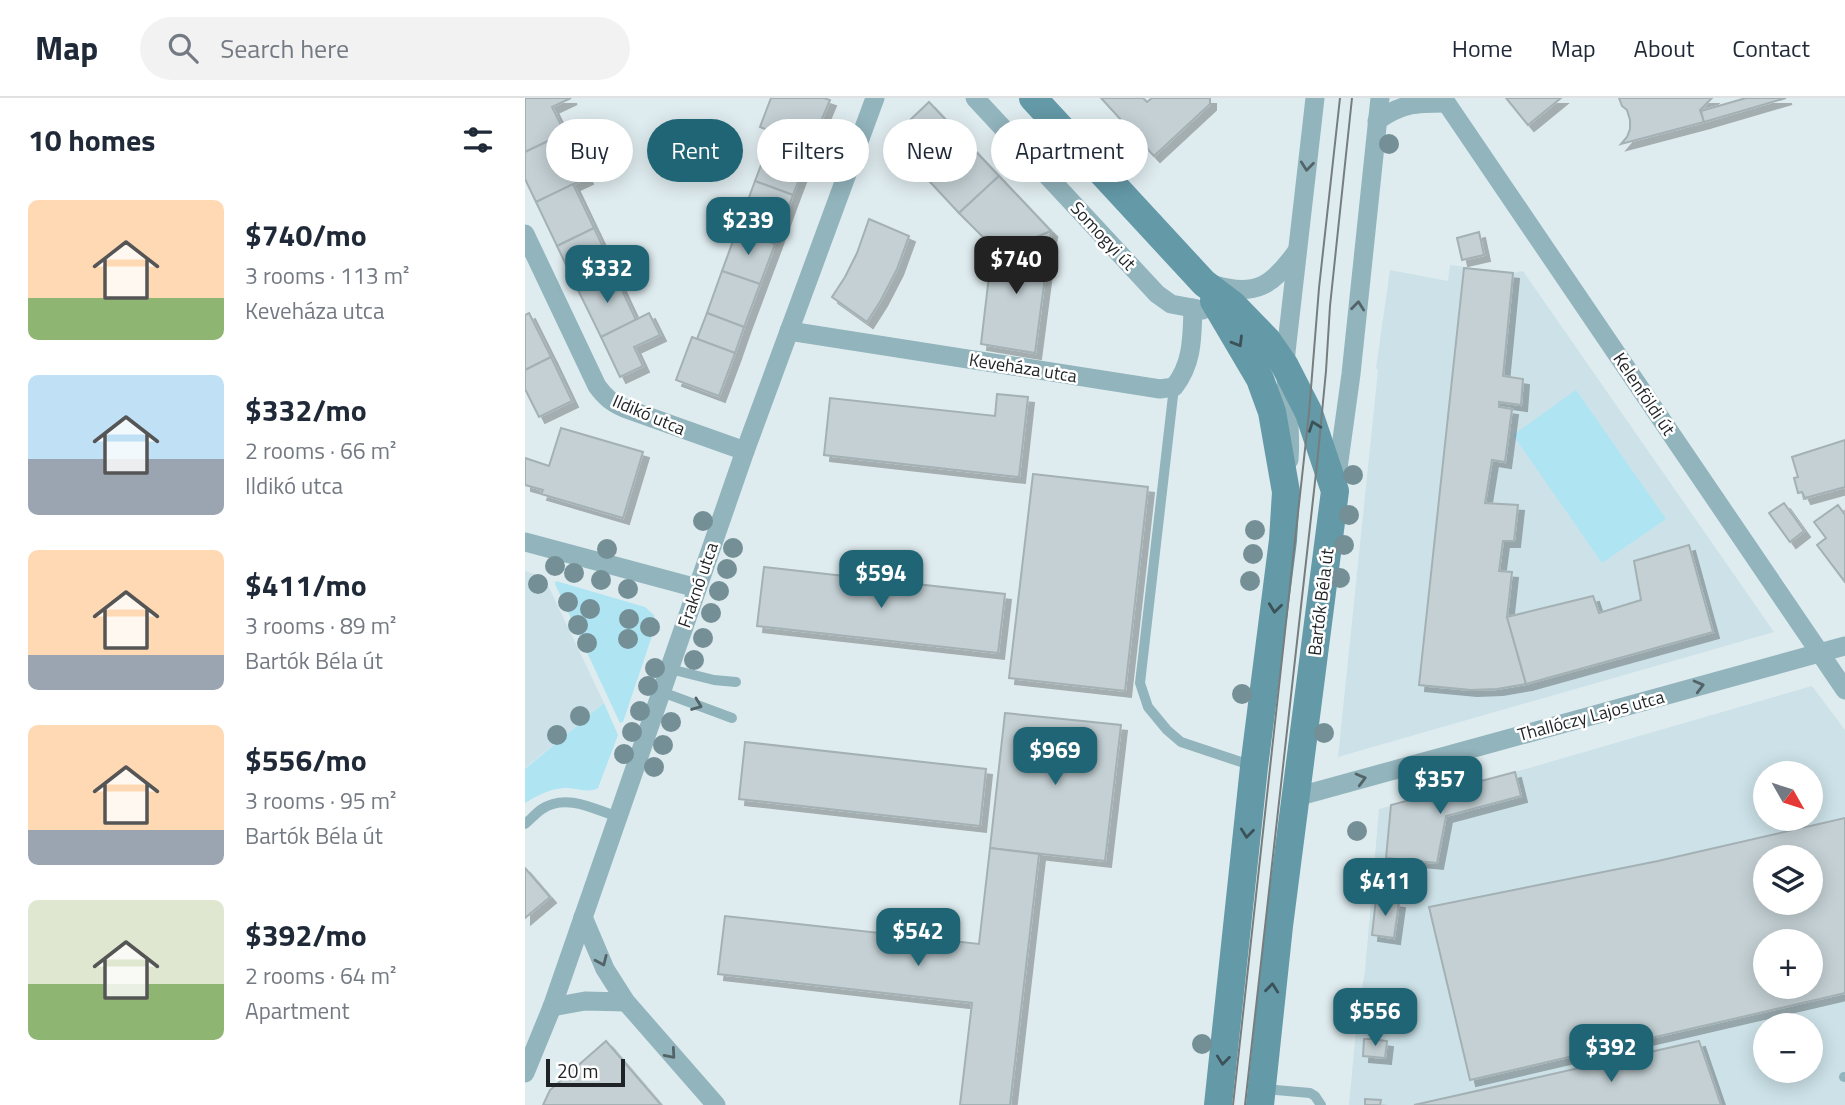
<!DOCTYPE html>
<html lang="en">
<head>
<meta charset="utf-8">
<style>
  body { margin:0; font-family:"Titillium Web",sans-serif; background:#f2f2f3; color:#1f2937; height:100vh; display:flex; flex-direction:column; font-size:26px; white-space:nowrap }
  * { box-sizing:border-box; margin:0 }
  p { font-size:23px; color:#747a83 }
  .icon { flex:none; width:38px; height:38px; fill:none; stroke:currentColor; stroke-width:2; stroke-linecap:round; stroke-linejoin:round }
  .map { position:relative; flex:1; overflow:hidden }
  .sheet { display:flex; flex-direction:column; background:#fff; width:525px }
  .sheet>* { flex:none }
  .hud { position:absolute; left:21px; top:21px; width:665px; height:63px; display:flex; gap:14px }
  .needle { width:46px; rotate:129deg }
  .controls { position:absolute; left:1228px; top:663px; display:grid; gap:14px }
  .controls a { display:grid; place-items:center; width:70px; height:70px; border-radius:50%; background:#fff; box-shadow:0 4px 18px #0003; font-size:35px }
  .scale { position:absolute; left:21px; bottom:18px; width:79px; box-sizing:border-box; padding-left:7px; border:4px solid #1f2325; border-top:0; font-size:19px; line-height:24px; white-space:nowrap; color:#1f2325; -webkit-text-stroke:5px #fff; paint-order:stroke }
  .price { position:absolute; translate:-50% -60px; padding:0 16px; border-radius:14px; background:#1f6575; color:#fff; font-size:23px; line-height:46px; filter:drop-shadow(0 2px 4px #0008) }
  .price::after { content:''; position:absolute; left:50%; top:42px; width:21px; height:16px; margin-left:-10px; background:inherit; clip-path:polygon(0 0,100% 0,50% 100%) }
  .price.current { background:#222; color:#fff }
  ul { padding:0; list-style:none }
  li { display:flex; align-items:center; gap:21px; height:175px; padding:0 28px }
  li span { display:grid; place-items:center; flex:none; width:196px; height:140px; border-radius:10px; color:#555 }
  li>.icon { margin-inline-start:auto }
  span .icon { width:84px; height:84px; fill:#fffc; stroke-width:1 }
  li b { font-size:30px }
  h2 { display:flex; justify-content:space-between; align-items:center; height:84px; padding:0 28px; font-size:30px }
  .pill { padding:0 24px; border-radius:32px; background:#fff; box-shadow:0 4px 18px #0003; font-size:24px; line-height:63px }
  .pill.current { background:#1f6575; color:#fff }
  header { display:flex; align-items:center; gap:42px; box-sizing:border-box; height:98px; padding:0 35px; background:#fff; border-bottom:2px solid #e0e1e3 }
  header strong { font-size:33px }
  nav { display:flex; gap:38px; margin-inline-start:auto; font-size:24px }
  .search { width:490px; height:63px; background:#f2f2f3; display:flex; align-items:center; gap:18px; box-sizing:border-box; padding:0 24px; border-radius:38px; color:#747a83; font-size:26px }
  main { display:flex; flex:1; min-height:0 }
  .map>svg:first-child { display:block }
  .built { fill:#cce2e8; fill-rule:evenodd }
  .green { fill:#afe4f3 }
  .building { fill:#c4d0d4; stroke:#a4b1b4; stroke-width:2; fill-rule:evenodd; filter:url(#shadow) }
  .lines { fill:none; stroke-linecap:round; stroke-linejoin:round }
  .lane { stroke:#92b4bd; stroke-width:10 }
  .street { stroke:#92b4bd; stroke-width:19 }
  .secondary { stroke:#6499a7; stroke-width:28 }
  .tram { stroke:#757d7f; stroke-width:2 }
  .tree { fill:#748f96 }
  .oneway { stroke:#536469 }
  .oneway2 { stroke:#3b5259 }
  .labels { text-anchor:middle; stroke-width:5; stroke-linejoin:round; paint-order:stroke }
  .street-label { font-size:18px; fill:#1f2325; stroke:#fff }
</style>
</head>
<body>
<header>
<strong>Map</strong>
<div class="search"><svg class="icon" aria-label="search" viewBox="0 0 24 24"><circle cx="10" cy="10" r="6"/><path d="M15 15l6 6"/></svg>Search here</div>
<nav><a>Home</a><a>Map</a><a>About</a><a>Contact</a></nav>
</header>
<main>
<section class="sheet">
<h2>10 homes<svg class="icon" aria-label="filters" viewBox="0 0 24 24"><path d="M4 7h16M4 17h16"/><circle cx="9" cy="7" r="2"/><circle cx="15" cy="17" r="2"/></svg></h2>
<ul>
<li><span style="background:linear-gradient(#ffd9b3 70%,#8fb573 0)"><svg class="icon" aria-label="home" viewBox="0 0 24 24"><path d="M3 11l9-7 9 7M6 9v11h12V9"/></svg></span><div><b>$740/mo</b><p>3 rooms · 113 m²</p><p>Keveháza utca</p></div></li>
<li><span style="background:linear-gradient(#bfe0f5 60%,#9aa5b1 0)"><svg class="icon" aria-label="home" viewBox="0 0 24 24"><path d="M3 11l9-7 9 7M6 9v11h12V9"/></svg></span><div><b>$332/mo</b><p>2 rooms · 66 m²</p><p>Ildikó utca</p></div></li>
<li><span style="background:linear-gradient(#ffd9b3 75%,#9aa5b1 0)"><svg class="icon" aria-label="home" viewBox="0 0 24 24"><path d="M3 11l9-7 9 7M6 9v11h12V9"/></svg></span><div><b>$411/mo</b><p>3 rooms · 89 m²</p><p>Bartók Béla út</p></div></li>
<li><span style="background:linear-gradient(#ffd9b3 75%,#9aa5b1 0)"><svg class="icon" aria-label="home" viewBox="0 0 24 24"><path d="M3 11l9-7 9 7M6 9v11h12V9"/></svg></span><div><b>$556/mo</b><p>3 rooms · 95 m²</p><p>Bartók Béla út</p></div></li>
<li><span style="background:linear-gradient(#dfe7d0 60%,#8fb573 0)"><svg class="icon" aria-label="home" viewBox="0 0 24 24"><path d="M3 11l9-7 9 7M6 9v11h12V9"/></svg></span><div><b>$392/mo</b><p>2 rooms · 64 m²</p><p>Apartment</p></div></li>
</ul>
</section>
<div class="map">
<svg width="1320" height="1007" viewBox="0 0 1320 1007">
  <defs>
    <filter id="shadow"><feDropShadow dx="6" dy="6" stdDeviation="0" flood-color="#0004"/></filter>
  </defs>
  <rect width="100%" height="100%" fill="#dfecef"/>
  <g class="built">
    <polygon points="925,167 988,175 998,173 1249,534 813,659 853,272 851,270 865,172 923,183"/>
    <polygon points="0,473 19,479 79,605 0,670"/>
    <path d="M1287 588 1320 632V1007H824L832 921 840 873 854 711 990 674ZM1241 676H1286V721H1241ZM1241 760H1286V805H1241ZM1241 844H1286V889H1241ZM1241 928H1286V973H1241Z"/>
  </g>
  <g class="green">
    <polygon points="1051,292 1141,421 1077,465 988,337"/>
    <polygon points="31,483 120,509 129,517 130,529 98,624 95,625 30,486"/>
    <path d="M79 605 93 637 73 690C63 696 51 689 39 690 24 691 12 698 0 705V671Z"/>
  </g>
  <g class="building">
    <polygon points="0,0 46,0 27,9 40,35 0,54"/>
    <polygon points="246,0 299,0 305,2 285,49 235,29"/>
    <polygon points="576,0 618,0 622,4 627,0 685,0 685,6 629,58"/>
    <polygon points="981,0 1036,0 1003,27"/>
    <polygon points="1094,0 1187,0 1175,12 1179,24 1096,46 1102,39 1105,31 1105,22 1102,12 1097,8"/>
    <polygon points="1221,0 1261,0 1179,24 1176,13"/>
    <polygon points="404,4 474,78 434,115 365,41"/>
    <polygon points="40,35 62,80 11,104 0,81 0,54"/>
    <polygon points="241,54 279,68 268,97 230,83"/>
    <polygon points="474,78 526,133 474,155 434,115"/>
    <polygon points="230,83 268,97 250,146 212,132"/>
    <polygon points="48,86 69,130 32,148 11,104"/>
    <polygon points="344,121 384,138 372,171 356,202 342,224 307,199 320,179 332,155"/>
    <polygon points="69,130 90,174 53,192 32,148"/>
    <polygon points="212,132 250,146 235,186 197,173"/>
    <polygon points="526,133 510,255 456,246 466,161 473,162 474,155"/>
    <polygon points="954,134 959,157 937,162 932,140"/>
    <polygon points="939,170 988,175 978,278 998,281 996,307 974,304 974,309 987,311 980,364 967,362 960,405 993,407 989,443 978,443 974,473 987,474 982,519 1001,586 972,591 946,592 894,587"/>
    <polygon points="197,173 235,186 219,229 182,215"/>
    <polygon points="89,175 111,222 76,239 53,192"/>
    <polygon points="4,215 26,259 0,272 0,217"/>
    <polygon points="124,215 135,237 109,249 118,268 95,279 76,239"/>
    <polygon points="182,215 219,229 210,255 172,241"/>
    <polygon points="167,239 210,255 194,298 151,282"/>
    <polygon points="26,259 47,303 14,319 0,291 0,272"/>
    <polygon points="472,296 503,299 494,379 299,357 305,300 470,318"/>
    <polygon points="36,330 118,354 98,420 16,396 18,392 0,387 0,360 24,368"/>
    <polygon points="1320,342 1320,389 1280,400 1277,394 1273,395 1269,380 1273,379 1267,359"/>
    <polygon points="508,376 623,389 600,593 484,580"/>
    <polygon points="1259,405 1279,433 1265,444 1244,415"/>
    <polygon points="1313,407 1320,417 1320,484 1292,447 1301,440 1289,424"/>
    <polygon points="1164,447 1188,534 1001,586 982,519 1068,498 1074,515 1116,502 1109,463"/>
    <polygon points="239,469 480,496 473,555 232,528"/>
    <polygon points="480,615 596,627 580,763 465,750"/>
    <polygon points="220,644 461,671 455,728 214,701"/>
    <polygon points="990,674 996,698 921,718 912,765 861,760 866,707"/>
    <path d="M1320 720V895L945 982 904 809 1133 763ZM1241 760H1286V805H1241ZM1241 844H1286V889H1241Z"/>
    <polygon points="465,750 514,756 485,1007 435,1007 447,905 193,876 200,818 454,846"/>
    <polygon points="0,770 25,799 0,820"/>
    <polygon points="851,801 874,804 869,840 847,837"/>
    <polygon points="851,937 854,942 862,943 860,960 838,958 839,941 847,941"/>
    <polygon points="81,943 136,1007 18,1007 25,992"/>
    <polygon points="1174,943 1196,1007 889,1007 1112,957"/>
    <polygon points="840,1001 856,1002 855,1007 840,1007"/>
  </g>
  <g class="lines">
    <g class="lane">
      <polyline points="649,289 615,585 623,609 642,632 656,644 728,668"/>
      <polyline points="145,571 189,582 211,584"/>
      <polyline points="137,594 207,620"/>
      <path d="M0 726C6 721 11 715 17 711 41 695 69 711 93 719"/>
      <polyline points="1319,979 1320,979"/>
      <polyline points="740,991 785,995 790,998 796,1007"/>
    </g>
    <g class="street">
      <polyline points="450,0 632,196 646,206 678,212"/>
      <polyline points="918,0 1320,592"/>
      <path d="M852 23C877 5 891 5 921 5"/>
      <path d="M0 136 72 288C80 299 87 305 99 310L220 353"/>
      <path d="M689 187C731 199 747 188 772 153"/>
      <path d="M264 233 635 291 649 289C668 265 667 239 668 210"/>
      <path d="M764 362C767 326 759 290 761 254L790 0"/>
      <polyline points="811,385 826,276 855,0"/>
      <polyline points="0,444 172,490"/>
      <polyline points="771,699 1320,548"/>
      <polyline points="58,819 80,871 101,904 191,1007"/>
      <polyline points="27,909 60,903 101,904"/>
      <polyline points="0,975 27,909 220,353 350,0"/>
    </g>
    <g class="secondary">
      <polyline points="508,0 679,185 708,207 742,242 760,268 784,315 810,393 754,828 735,1007"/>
      <polyline points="689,203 735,281 747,314 761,394 758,442 729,669 693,1007"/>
    </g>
    <g class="tram">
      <polyline points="708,1007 784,315 794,190 815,0"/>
      <polyline points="720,1007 792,366 801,273 805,208 827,0"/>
    </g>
  </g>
  <g class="tree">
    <circle cx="864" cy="46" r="10"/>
    <circle cx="828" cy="377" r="10"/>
    <circle cx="824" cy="417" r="10"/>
    <circle cx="178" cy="423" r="10"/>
    <circle cx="730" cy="432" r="10"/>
    <circle cx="819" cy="447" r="10"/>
    <circle cx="208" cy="450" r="10"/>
    <circle cx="82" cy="451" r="10"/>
    <circle cx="728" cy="456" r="10"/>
    <circle cx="30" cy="468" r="10"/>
    <circle cx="202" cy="471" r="10"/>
    <circle cx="49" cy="475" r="10"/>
    <circle cx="815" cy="480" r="10"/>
    <circle cx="76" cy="482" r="10"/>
    <circle cx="725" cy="483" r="10"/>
    <circle cx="13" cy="486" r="10"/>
    <circle cx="103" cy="491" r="10"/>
    <circle cx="194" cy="493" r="10"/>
    <circle cx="43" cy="504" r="10"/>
    <circle cx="65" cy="511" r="10"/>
    <circle cx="186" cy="515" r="10"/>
    <circle cx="104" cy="521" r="10"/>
    <circle cx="53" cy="527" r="10"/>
    <circle cx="125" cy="529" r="10"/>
    <circle cx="178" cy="540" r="10"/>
    <circle cx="103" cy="541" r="10"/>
    <circle cx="62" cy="545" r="10"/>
    <circle cx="169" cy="562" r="10"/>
    <circle cx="130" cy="570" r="10"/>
    <circle cx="123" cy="588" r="10"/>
    <circle cx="717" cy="596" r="10"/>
    <circle cx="115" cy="613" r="10"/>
    <circle cx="55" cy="618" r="10"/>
    <circle cx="146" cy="624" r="10"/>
    <circle cx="107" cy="634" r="10"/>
    <circle cx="799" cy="635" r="10"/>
    <circle cx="32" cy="637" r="10"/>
    <circle cx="138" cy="647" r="10"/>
    <circle cx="99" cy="656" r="10"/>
    <circle cx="129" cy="669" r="10"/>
    <circle cx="832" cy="733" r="10"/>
    <circle cx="677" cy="946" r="10"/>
  </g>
  <defs><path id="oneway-chevron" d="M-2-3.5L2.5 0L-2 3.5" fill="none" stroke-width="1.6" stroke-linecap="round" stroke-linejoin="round" transform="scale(1.75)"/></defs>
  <g class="oneway">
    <use href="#oneway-chevron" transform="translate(782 68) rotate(96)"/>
    <use href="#oneway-chevron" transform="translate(833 208) rotate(-84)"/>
    <use href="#oneway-chevron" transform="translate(1174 588) rotate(-15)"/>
    <use href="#oneway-chevron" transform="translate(172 607) rotate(21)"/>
    <use href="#oneway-chevron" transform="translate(836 681) rotate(-15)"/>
    <use href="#oneway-chevron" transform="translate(77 863) rotate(66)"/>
    <use href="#oneway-chevron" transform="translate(146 956) rotate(49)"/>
  </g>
  <g class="oneway2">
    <use href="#oneway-chevron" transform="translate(713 244) rotate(59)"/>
    <use href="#oneway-chevron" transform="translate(789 328) rotate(-110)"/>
    <use href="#oneway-chevron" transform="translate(750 510) rotate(97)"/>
    <use href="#oneway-chevron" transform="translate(722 735) rotate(96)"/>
    <use href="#oneway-chevron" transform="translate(747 890) rotate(-84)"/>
    <use href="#oneway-chevron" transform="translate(698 962) rotate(96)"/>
  </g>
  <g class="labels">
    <g class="street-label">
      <text transform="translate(578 138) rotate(47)" y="6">Somogyi út</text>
      <text transform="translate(498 270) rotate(9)" y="6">Keveháza utca</text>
      <text transform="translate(1119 296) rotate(56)" y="6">Kelenföldi út</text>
      <text transform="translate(124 317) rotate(23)" y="6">Ildikó utca</text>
      <text transform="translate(173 487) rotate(-71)" y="6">Fraknó utca</text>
      <text transform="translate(796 504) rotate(-83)" y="6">Bartók Béla út</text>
      <text transform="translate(1066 618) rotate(-15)" y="6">Thallóczy Lajos utca</text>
    </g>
  </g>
</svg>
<div class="controls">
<a><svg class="needle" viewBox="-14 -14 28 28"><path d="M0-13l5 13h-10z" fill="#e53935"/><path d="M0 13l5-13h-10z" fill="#747a83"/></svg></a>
<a><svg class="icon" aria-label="layers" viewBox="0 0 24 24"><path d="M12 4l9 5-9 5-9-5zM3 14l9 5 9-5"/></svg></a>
<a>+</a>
<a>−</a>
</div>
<div class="scale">20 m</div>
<b class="price" style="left:223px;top:159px">$239</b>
<b class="price current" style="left:491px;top:198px">$740</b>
<b class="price" style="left:82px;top:207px">$332</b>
<b class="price" style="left:356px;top:512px">$594</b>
<b class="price" style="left:530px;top:689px">$969</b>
<b class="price" style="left:915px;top:718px">$357</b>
<b class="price" style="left:860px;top:820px">$411</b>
<b class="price" style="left:393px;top:870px">$542</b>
<b class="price" style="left:850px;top:950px">$556</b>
<b class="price" style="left:1086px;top:986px">$392</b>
<div class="hud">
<a class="pill">Buy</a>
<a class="pill current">Rent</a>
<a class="pill">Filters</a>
<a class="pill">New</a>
<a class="pill">Apartment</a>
</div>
</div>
</main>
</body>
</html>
